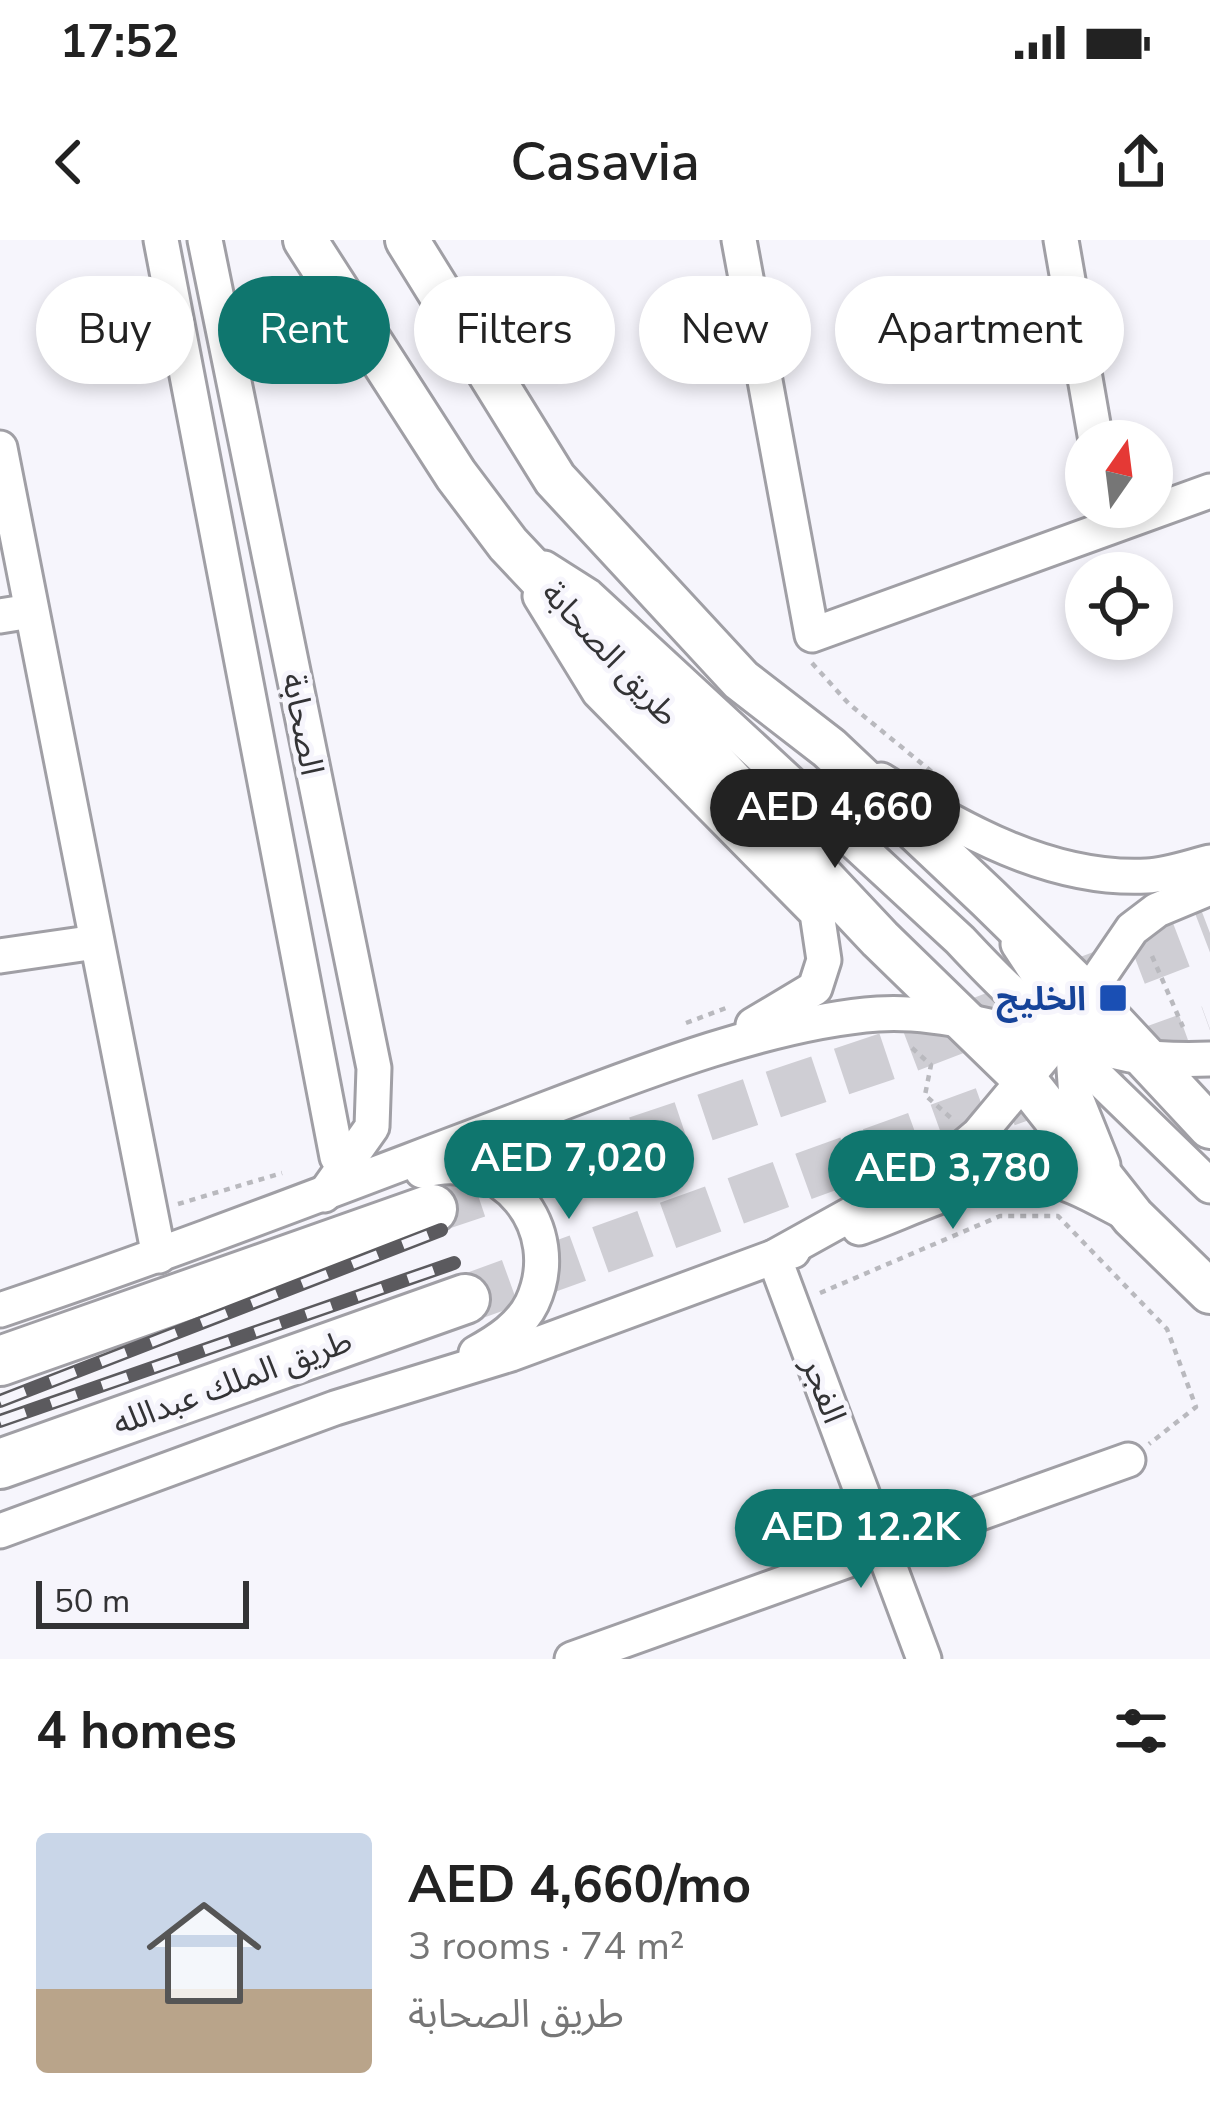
<!DOCTYPE html>
<html lang="en">
<head>
<meta charset="utf-8">
<style>
  body { margin:0; font-family:"Nunito Sans","Noto Sans Arabic",sans-serif; background:#f2f2f2; color:#222; height:100vh; display:flex; flex-direction:column; font-size:45px; white-space:nowrap }
  * { box-sizing:border-box; margin:0 }
  p { font-size:39px; color:#767676 }
  .icon { flex:none; width:66px; height:66px; fill:none; stroke:currentColor; stroke-width:2; stroke-linecap:round; stroke-linejoin:round }
  .map { position:relative; height:1419px; overflow:hidden }
  .panel { display:flex; flex-direction:column; background:#fff; flex:1 }
  .panel>* { flex:none }
  .hud { position:absolute; left:36px; top:36px; width:1140px; height:108px; display:flex; gap:24px }
  .needle { width:78px; rotate:14deg }
  .tools { position:absolute; left:1065px; top:180px; display:grid; gap:24px }
  .tools a { display:grid; place-items:center; width:108px; height:108px; border-radius:50%; background:#fff; box-shadow:0 6px 18px #0003; font-size:60px }
  .scale { position:absolute; left:36px; bottom:30px; width:213px; box-sizing:border-box; padding-left:12px; border:6px solid #333335; border-top:0; font-size:33px; line-height:42px; white-space:nowrap; color:#333335; -webkit-text-stroke:9px #f6f5fc; paint-order:stroke }
  .price { position:absolute; translate:-50% -102px; padding:0 27px; border-radius:42px; background:#0f766e; color:#fff; font-size:39px; line-height:78px; filter:drop-shadow(0 3px 6px #0008) }
  .price::after { content:''; position:absolute; left:50%; top:72px; width:36px; height:27px; margin-left:-18px; background:inherit; clip-path:polygon(0 0,100% 0,50% 100%) }
  .price.active { background:#222; color:#fff }
  ul { padding:0; list-style:none }
  li { display:flex; align-items:center; gap:36px; height:300px; padding:0 36px }
  li+li { border-top:3px solid #e0e0e0 }
  li span { display:grid; place-items:center; flex:none; width:336px; height:240px; border-radius:12px; color:#555 }
  li>.icon { margin-inline-start:auto }
  span .icon { width:144px; height:144px; fill:#fffc; stroke-width:1 }
  li b { font-size:51px }
  h2 { display:flex; justify-content:space-between; align-items:center; height:144px; padding:0 36px; font-size:51px }
  .tag { padding:0 42px; border-radius:54px; background:#fff; box-shadow:0 6px 18px #0003; font-size:42px; line-height:108px }
  .tag.active { background:#0f766e; color:#fff }
  .status { display:flex; justify-content:space-between; align-items:center; height:84px; padding:0 60px; background:#fff; direction:ltr }
  .status svg { height:33px; fill:currentColor }
  header { display:flex; justify-content:space-between; align-items:center; height:156px; padding:0 36px; background:#fff; font-size:54px; font-weight:600 }
  .map>svg:first-child { display:block }
  .lines { fill:none; stroke-linecap:round; stroke-linejoin:round }
  .highway-tunnel { stroke:#cfced4; stroke-width:48; stroke-dasharray:48 24; stroke-linecap:butt }
  .minor-casing { stroke:#a09fa5; stroke-width:39 }
  .major-casing { stroke:#a09fa5; stroke-width:48 }
  .highway-casing { stroke:#a09fa5; stroke-width:54 }
  .path { stroke:#b9b9be; stroke-width:4.5; stroke-dasharray:6 6; stroke-linecap:butt }
  .minor { stroke:#fff; stroke-width:33 }
  .major { stroke:#fff; stroke-width:42 }
  .highway { stroke:#fff; stroke-width:48 }
  .rail-casing { stroke:#5b5a5e; stroke-width:14 }
  .rail { stroke:#f6f5fc; stroke-width:9; stroke-dasharray:27; stroke-linecap:butt }
  .transit-dot { fill:#1a4fb4; stroke:#f6f5fc; stroke-width:4.5 }
  .labels { text-anchor:middle; stroke-width:10; stroke-linejoin:round; paint-order:stroke }
  .street-label { font-size:33px; fill:#333335; stroke:#f6f5fc }
  .transit-label { font-size:33px; font-weight:bold; fill:#164399; stroke:#f6f5fc; text-anchor:end }
</style>
</head>
<body>
<div class="status"><b>17:52</b><svg viewBox="0 0 49 12"><path d="M0 12V9h3v3zM5 12V6h3v6zM10 12V3h3v9zM15 12V0h3v12zM26 1h20v11H26zM47 4h2v5h-2z"/></svg></div>
<header><svg class="icon" aria-label="back" viewBox="0 0 24 24"><path d="M15 5l-7 7 7 7"/></svg>Casavia<svg class="icon" aria-label="share" viewBox="0 0 24 24"><path d="M12 15V3M7 8l5-5 5 5M5 13v7h14v-7"/></svg></header>
<div class="map">
<svg width="1210" height="1419" viewBox="0 0 1210 1419">
  <rect width="100%" height="100%" fill="#f6f5fc"/>
  <g class="lines">
    <g class="highway-tunnel">
      <polyline points="1069,747 1210,693"/>
      <polyline points="432,969 894,814 1004,772"/>
      <polyline points="465,1059 1210,789"/>
    </g>
    <g class="minor-casing">
      <g id="minor">
        <polyline points="161,0 337,917"/>
        <polyline points="205,0 374,828 372,887 324,955"/>
        <polyline points="739,0 812,395 1210,251"/>
        <polyline points="1061,0 1096,201"/>
        <polyline points="0,208 159,1016"/>
        <path d="M544 328 588 356 960 700C1042 788 1085 824 1210 819"/>
        <polyline points="540,356 599,452 817,673 824,720 815,748 753,785"/>
        <polyline points="0,376 31,371"/>
        <path d="M881 540C960 589 1050 641 1147 636 1167 635 1190 627 1210 622"/>
        <polyline points="0,716 96,702"/>
        <polyline points="1103,925 1076,858 1072,799 1087,755 1132,689 1157,670 1210,648"/>
        <path d="M422 931C501 907 567 988 532 1063 521 1086 498 1101 476 1113"/>
        <path d="M859 988C908 971 988 929 1039 937 1070 941 1098 959 1126 973"/>
        <polyline points="793,1011 774,1017 924,1419"/>
        <path d="M0 1070C173 1012 342 946 512 882 620 841 764 782 878 774 930 770 1025 790 1073 813L1210 946"/>
        <polyline points="0,1291 335,1168 511,1114 774,1017 947,921 978,895 1054,804 1049,751 1018,704"/>
        <polyline points="572,1419 1128,1220"/>
      </g>
    </g>
    <g class="major-casing">
      <g id="major">
        <polyline points="305,0 456,235 508,304 880,699 1024,839 1133,977 1210,1052"/>
        <polyline points="407,0 555,239 741,440 829,508 988,658 1087,755 1210,887"/>
      </g>
    </g>
    <g class="highway-casing">
      <g id="highway">
        <polyline points="0,1121 432,969"/>
        <polyline points="0,1224 465,1059"/>
      </g>
    </g>
    <g class="path">
      <polyline points="812,423 849,464 932,532"/>
      <polyline points="1152,716 1183,787"/>
      <polyline points="686,783 726,768"/>
      <polyline points="912,808 931,825 925,855 951,878"/>
      <polyline points="178,964 282,933"/>
      <polyline points="820,1053 1000,976 1058,976 1167,1089 1196,1167 1149,1204"/>
    </g>
    <use href="#minor" class="minor"/>
    <use href="#major" class="major"/>
    <use href="#highway" class="highway"/>
    <g class="rail-casing">
      <g id="rail">
        <polyline points="0,1161 441,990"/>
        <polyline points="0,1181 454,1023"/>
      </g>
    </g>
    <use href="#rail" class="rail"/>
  </g>
  <rect class="transit-dot" x="1098" y="743" width="30" height="30" rx="6"/>
  <g class="labels">
    <g class="street-label">
      <text transform="translate(611 413) rotate(47)" y="12">طريق الصحابة</text>
      <text transform="translate(304 484) rotate(79)" y="12">الصحابة</text>
      <text transform="translate(232 1141) rotate(-20)" y="12">طريق الملك عبدالله</text>
      <text transform="translate(825 1150) rotate(69)" y="12">الفجر</text>
    </g>
    <g class="transit-label">
      <text x="1086" y="770">الخليج</text>
    </g>
  </g>
</svg>
<div class="tools">
<a><svg class="needle" viewBox="-14 -14 28 28"><path d="M0-13l5 13h-10z" fill="#e53935"/><path d="M0 13l5-13h-10z" fill="#767676"/></svg></a>
<a><svg class="icon" aria-label="locate" viewBox="0 0 24 24"><circle cx="12" cy="12" r="6"/><path d="M12 2v4M12 18v4M2 12h4M18 12h4"/></svg></a>
</div>
<div class="scale">50 m</div>
<b class="price active" style="left:835px;top:631px">AED 4,660</b>
<b class="price" style="left:569px;top:982px">AED 7,020</b>
<b class="price" style="left:953px;top:992px">AED 3,780</b>
<b class="price" style="left:861px;top:1351px">AED 12.2K</b>
<div class="hud">
<a class="tag">Buy</a>
<a class="tag active">Rent</a>
<a class="tag">Filters</a>
<a class="tag">New</a>
<a class="tag">Apartment</a>
</div>
</div>
<section class="panel">
<h2>4 homes<svg class="icon" aria-label="filters" viewBox="0 0 24 24"><path d="M4 7h16M4 17h16"/><circle cx="9" cy="7" r="2"/><circle cx="15" cy="17" r="2"/></svg></h2>
<ul>
<li><span style="background:linear-gradient(#c9d6e8 65%,#b9a48a 0)"><svg class="icon" aria-label="home" viewBox="0 0 24 24"><path d="M3 11l9-7 9 7M6 9v11h12V9"/></svg></span><div><b>AED 4,660/mo</b><p>3 rooms · 74 m²</p><p>طريق الصحابة</p></div></li>
</ul>
</section>
</body>
</html>
